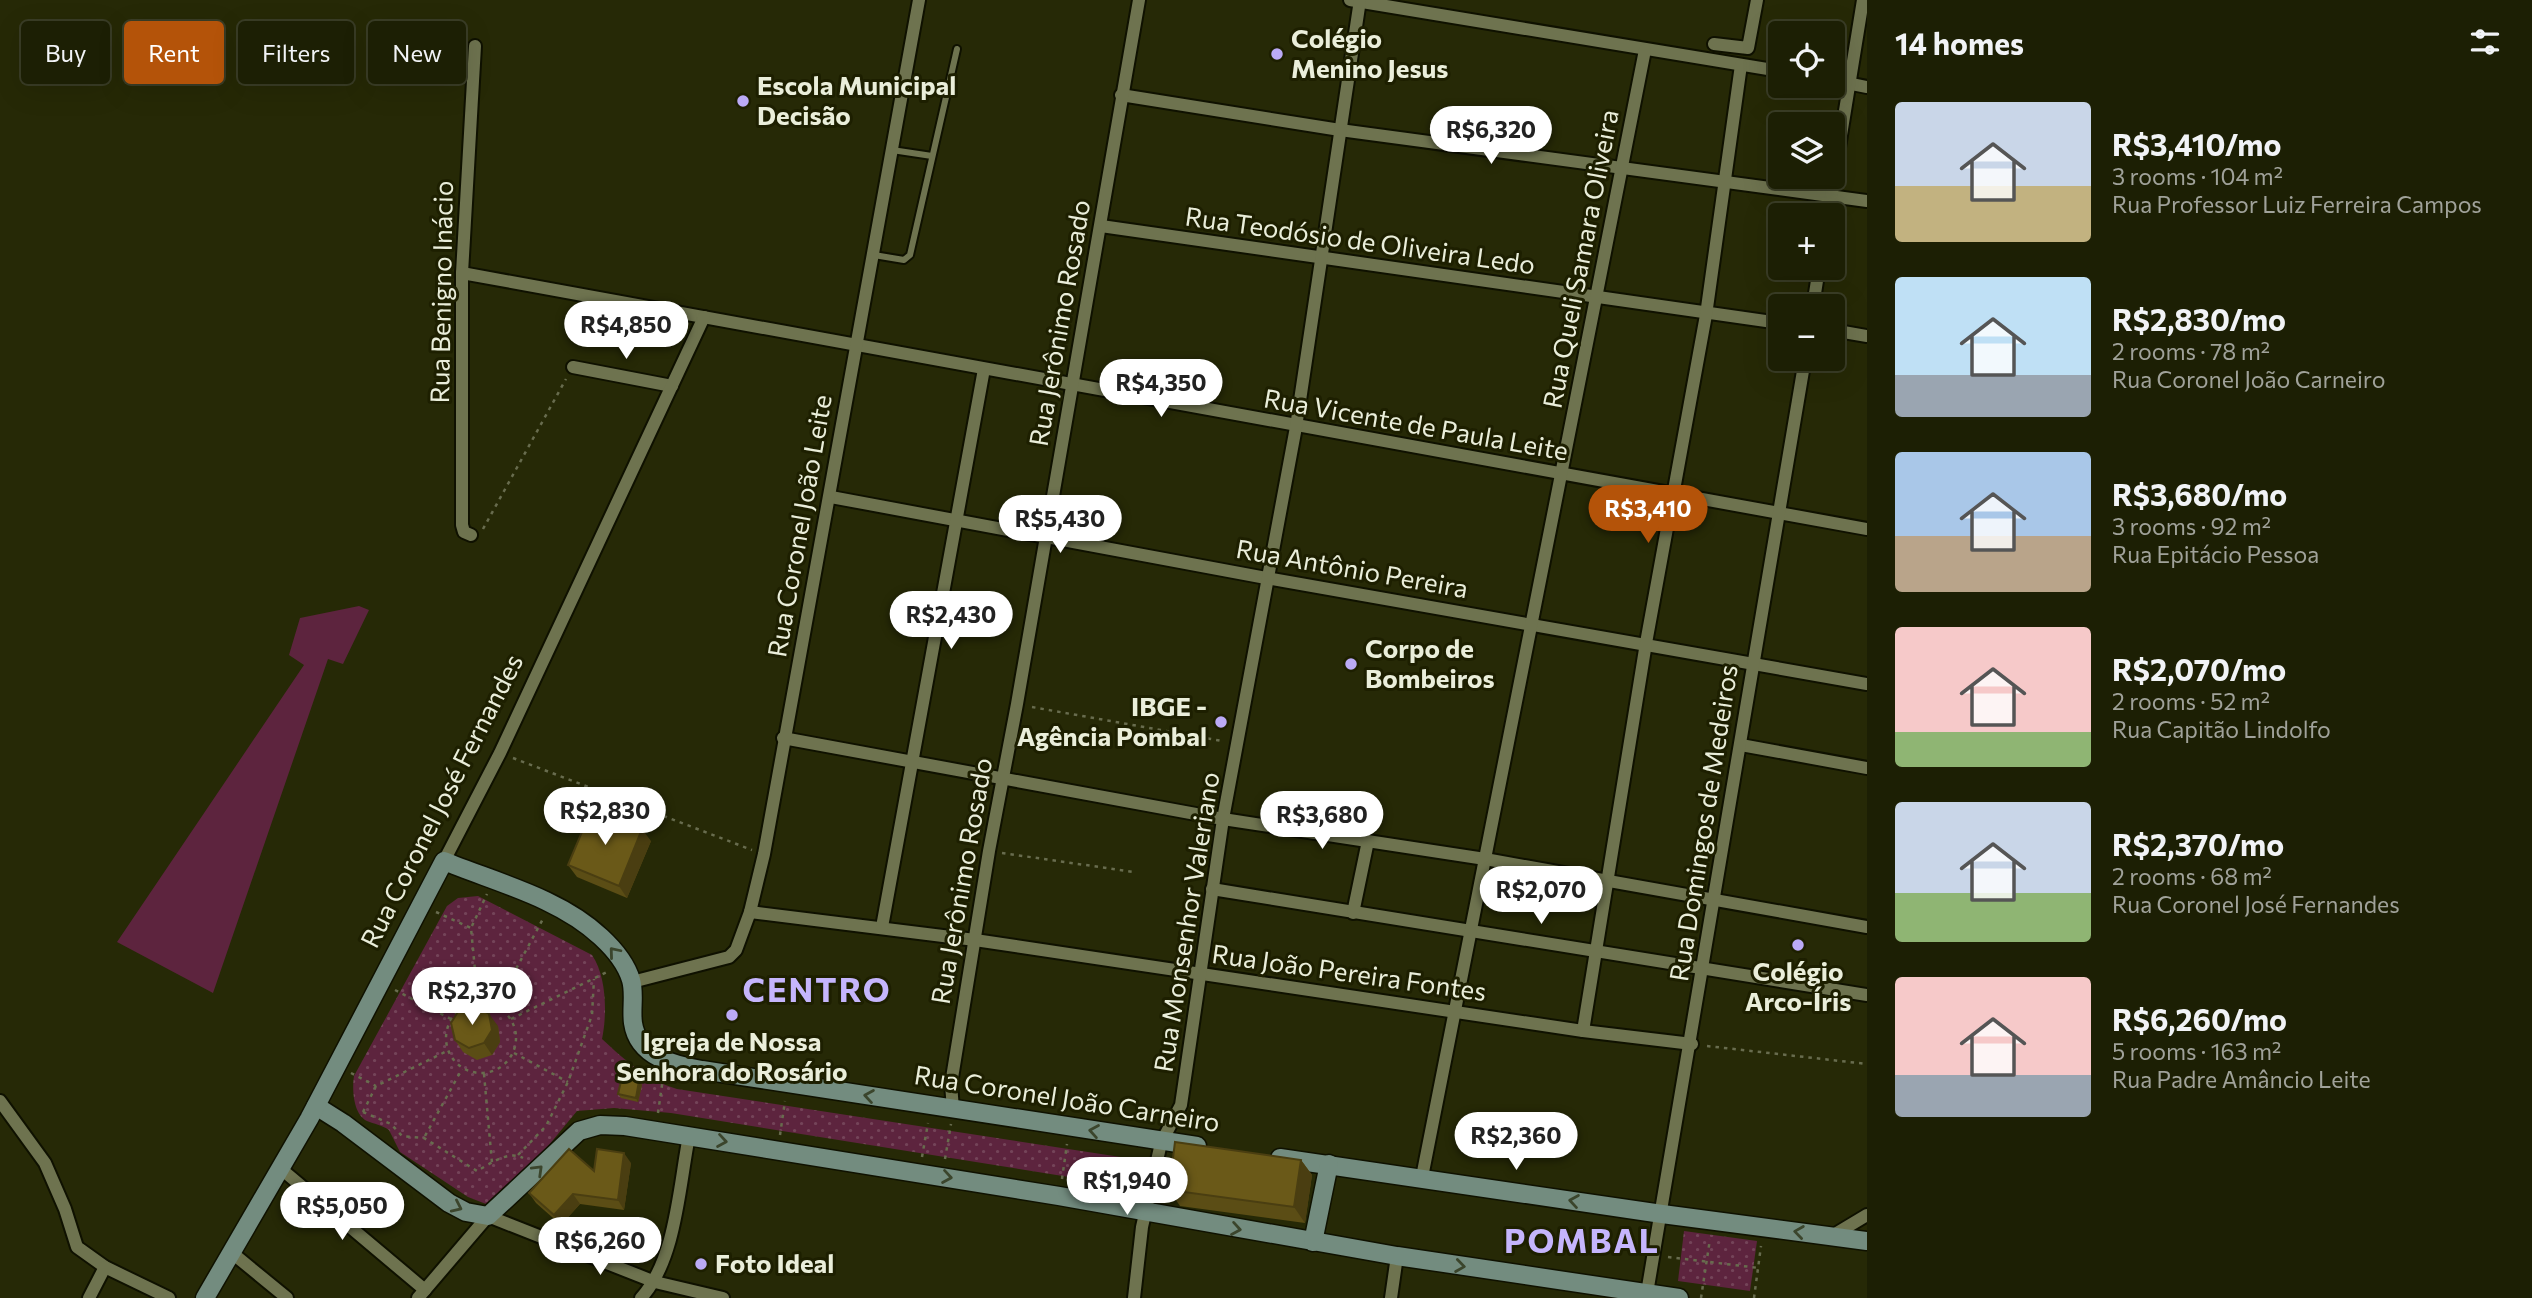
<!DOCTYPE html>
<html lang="en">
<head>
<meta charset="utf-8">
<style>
  body { margin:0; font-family:Commissioner,sans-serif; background:#25270e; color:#f1f3f6; height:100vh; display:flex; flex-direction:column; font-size:26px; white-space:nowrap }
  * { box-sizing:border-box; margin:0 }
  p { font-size:23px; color:#a0a29a }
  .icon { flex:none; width:38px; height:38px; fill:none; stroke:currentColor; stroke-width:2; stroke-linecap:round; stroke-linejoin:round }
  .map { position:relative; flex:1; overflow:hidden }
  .drawer { display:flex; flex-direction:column; background:#1c1f04; width:665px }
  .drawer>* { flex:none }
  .banner { position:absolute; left:21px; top:21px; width:665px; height:63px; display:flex; gap:14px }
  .buttons { position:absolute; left:1768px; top:21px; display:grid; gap:14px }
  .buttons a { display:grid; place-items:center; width:77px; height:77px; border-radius:7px; background:#1c1f04; box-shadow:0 7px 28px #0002,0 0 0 2px #3a3d26; font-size:35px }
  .price { position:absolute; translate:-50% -60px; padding:0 16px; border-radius:24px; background:#fff; color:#222; font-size:23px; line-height:46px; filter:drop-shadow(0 2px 4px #0008) }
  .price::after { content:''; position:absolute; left:50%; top:42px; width:21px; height:16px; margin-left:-10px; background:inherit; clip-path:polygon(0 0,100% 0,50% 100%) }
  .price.active { background:#b45309; color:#fff }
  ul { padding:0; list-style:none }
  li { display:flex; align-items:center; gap:21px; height:175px; padding:0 28px }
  li span { display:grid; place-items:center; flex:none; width:196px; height:140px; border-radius:7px; color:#555 }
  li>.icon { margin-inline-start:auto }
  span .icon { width:84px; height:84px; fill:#fffc; stroke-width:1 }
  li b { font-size:30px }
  h2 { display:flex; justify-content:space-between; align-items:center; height:84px; padding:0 28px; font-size:30px }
  .chip { padding:0 24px; border-radius:7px; background:#1c1f04; box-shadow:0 7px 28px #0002,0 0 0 2px #3a3d26; font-size:24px; line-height:63px }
  .chip.active { background:#b45309; color:#fff }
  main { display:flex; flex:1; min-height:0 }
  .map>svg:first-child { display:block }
  .grass { fill:#5d243e }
  .park { fill:url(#park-dots) }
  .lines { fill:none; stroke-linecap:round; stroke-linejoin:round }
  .lane-casing { stroke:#0f1100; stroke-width:10 }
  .street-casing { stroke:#0f1100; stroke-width:16 }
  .secondary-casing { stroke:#0f1100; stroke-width:21 }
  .path { stroke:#686c4e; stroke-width:2.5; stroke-dasharray:3.5 5; stroke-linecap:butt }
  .lane { stroke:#6e734f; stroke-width:6 }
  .street { stroke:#6e734f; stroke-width:12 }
  .secondary { stroke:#738c7f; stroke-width:18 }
  .wall { fill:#5b4d15 }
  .shaded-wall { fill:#4a3e11 }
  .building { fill:#6a5918; stroke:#4a3e11; stroke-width:2 }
  .oneway { stroke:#3b452c }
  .poi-dot { fill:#bbaaf6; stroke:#1d1f00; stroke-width:2.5 }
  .labels { text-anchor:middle; stroke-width:6; stroke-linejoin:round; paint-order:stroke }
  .poi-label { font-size:26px; font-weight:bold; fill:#eaeeda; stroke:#1d1f00; text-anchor:start }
  .street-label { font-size:26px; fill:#eaeeda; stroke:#1d1f00 }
  .district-label { font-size:33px; font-weight:bold; letter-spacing:2px; fill:#c5b5fc; stroke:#1d1f00 }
</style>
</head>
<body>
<main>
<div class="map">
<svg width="1867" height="1298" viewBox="0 0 1867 1298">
  <defs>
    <pattern id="park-dots" width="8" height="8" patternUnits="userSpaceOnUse" patternTransform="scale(1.75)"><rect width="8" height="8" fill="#5d243e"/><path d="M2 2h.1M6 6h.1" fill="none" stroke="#744459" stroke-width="1.8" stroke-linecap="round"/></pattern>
  </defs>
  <rect width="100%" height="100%" fill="#262906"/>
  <polygon class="grass" points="359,606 369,610 343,664 328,659 213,993 117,942 304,665 289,655 300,618"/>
  <g class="park">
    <path d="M478 896 592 955C607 977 607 1015 602 1039 626 1061 645 1079 677 1089L1127 1158 1138 1162 1141 1179 1135 1185 1125 1186 671 1113 614 1108 577 1111 505 1198 486 1204 468 1197 400 1152 389 1130C382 1125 374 1124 367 1121 353 1114 352 1089 354 1076L447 906 458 898Z"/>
    <polygon points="1684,1231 1757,1241 1750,1291 1678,1281"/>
  </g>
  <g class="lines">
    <g class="lane-casing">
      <g id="lane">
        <polyline points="892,150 932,156"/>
        <polyline points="874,255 904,260 910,255 957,49"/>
      </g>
    </g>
    <g class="street-casing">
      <g id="street">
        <polyline points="1350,0 1780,71"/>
        <polyline points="1714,44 1748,48 1757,0"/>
        <polyline points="1832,80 1867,87"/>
        <polyline points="1121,95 1340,130 1867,201"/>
        <polyline points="1828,215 1863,0"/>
        <polyline points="1101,226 1780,323"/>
        <polyline points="462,273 1867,529"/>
        <polyline points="1813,306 1819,268"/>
        <polyline points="1832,330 1867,336"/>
        <polyline points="573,367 672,386"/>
        <polyline points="831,497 1266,578 1867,684"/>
        <polyline points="471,535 464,532 462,525 462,273 475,46"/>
        <polyline points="783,738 1223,819 1485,859 1867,927"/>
        <polyline points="1741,745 1867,768"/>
        <polyline points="444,861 500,753 704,317"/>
        <polyline points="1212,889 1867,995"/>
        <polyline points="750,912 975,940 1583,1031 1692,1044"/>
        <polyline points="1353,913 1368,841"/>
        <polyline points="882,927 984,369"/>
        <polyline points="632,982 729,957 736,950 750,912 764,854 919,0"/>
        <polyline points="1583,1031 1646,643 1706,315 1741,65"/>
        <polyline points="0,1101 45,1163 65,1209 77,1247 105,1267 169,1298"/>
        <polyline points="953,1109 951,1084 989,851 1017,704 1139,0"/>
        <polyline points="280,1168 425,1290"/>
        <polyline points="1422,1177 1645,50"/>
        <polyline points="1832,1236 1867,1215"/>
        <polyline points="231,1252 287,1298"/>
        <polyline points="1647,1293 1805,359"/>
        <polyline points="89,1298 105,1267"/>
        <polyline points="418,1298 488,1216 655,1282 723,1298"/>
        <path d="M641 1298C676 1260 679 1186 689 1136"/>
        <polyline points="1134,1298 1142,1227 1161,1143 1181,1105 1223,819 1296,427 1360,0"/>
        <polyline points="1391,1298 1397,1256"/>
      </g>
    </g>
    <g class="secondary-casing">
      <g id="secondary">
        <polyline points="316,1106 343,1123 449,1203 466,1212 488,1216 579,1131 600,1125 625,1126 1059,1196 1397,1256 1679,1298"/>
        <polyline points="1280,1158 1662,1214 1867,1241"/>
        <polyline points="1313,1242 1329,1164"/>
        <path d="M205 1298 309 1119 444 861C495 882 560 898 601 937 614 949 626 963 631 980 635 993 631 1009 633 1023 638 1057 674 1065 702 1070L1197 1146"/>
      </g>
    </g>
    <g class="path">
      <polyline points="483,529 566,379"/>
      <polyline points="1032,707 1222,741"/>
      <polyline points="513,758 752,850"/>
      <polyline points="1002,853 1134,872"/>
      <polyline points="436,912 471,928"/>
      <polyline points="395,990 451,1019"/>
      <polyline points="478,1002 471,928 487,894"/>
      <circle cx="481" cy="1038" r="35"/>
      <polyline points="496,1006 544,917"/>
      <polyline points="511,1019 609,971"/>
      <polyline points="1707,1046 1867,1064"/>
      <polyline points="514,1053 568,1082"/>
      <polyline points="351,1073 376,1086"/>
      <polyline points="484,1074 492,1163"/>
      <path d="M363 1112 391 1124 402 1136 424 1138 477 1171C490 1164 508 1150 523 1158"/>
      <polyline points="363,1112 376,1086 447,1051"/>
      <polyline points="658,1113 663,1078"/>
      <polyline points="780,1135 785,1101"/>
      <polyline points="425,1136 462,1069"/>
      <polyline points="518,1155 546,1126 568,1082 592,1015 594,979"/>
      <polyline points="922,1157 928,1123"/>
      <polyline points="945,1159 951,1124"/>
      <polyline points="1062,1179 1067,1144"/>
      <polyline points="1668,1257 1759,1268"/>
      <polyline points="1701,1298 1710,1239"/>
      <polyline points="1754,1298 1761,1246"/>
    </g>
    <use href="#lane" class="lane"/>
    <use href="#street" class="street"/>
    <use href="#secondary" class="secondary"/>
  </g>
  <g class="wall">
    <polygon points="651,841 627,898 577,877 568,865"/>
    <polygon points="498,1026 500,1042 492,1055 477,1060 463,1052 455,1040"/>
    <polygon points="639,1081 642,1085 638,1102 621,1098 618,1094"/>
    <polygon points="1301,1160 1312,1175 1305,1223 1180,1206 1169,1190"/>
    <polygon points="631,1163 624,1210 580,1204 561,1225 536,1203 529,1193 594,1171"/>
  </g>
  <g class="shaded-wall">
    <polygon points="642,829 651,841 627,898 619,886"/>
    <polygon points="489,1014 498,1026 500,1042 492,1055 484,1043"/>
    <polygon points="639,1081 642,1085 638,1102 636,1098"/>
    <polygon points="624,1153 631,1163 624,1210 618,1200"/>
    <polygon points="1301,1160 1312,1175 1305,1223 1294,1207"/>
    <polygon points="573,1194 580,1204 561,1225 554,1215"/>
  </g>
  <g class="building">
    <polygon points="592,808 642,829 619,886 568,865"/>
    <polygon points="475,1006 489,1014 492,1030 484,1043 469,1048 455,1040 451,1023 459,1010"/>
    <polygon points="622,1077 639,1081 636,1098 618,1094"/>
    <polygon points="1175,1142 1301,1160 1294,1207 1169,1190"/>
    <polygon points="569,1149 594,1171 597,1149 624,1153 618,1200 573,1194 554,1215 529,1193"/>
  </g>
  <defs><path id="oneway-chevron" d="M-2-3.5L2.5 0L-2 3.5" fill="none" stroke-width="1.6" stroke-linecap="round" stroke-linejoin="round" transform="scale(1.75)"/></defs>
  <g class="oneway">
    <use href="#oneway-chevron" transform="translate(614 952) rotate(-130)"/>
    <use href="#oneway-chevron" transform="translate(869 1096) rotate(-171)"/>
    <use href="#oneway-chevron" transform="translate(1094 1131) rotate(-170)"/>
    <use href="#oneway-chevron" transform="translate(722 1141) rotate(9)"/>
    <use href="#oneway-chevron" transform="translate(538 1170) rotate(-44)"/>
    <use href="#oneway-chevron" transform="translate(947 1177) rotate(9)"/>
    <use href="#oneway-chevron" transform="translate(1574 1201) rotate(-171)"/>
    <use href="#oneway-chevron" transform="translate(457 1207) rotate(25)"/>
    <use href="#oneway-chevron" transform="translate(1236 1229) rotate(10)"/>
    <use href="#oneway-chevron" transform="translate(1799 1232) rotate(-172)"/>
    <use href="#oneway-chevron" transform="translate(1460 1266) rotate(8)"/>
  </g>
  <g class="poi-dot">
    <circle cx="1277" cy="54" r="7"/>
    <circle cx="743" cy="101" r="7"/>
    <circle cx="1351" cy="664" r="7"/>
    <circle cx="1221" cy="722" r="7"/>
    <circle cx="1798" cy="945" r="7"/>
    <circle cx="732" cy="1015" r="7"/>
    <circle cx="701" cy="1264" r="7"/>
  </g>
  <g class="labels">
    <g class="poi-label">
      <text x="1291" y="48">Colégio<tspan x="1291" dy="30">Menino Jesus</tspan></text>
      <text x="757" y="95">Escola Municipal<tspan x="757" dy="30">Decisão</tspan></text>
      <text x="1365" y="658">Corpo de<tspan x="1365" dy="30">Bombeiros</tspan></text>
      <text x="1207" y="716" text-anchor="end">IBGE -<tspan x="1207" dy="30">Agência Pombal</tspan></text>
      <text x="1798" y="981" text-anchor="middle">Colégio<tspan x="1798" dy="30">Arco-Íris</tspan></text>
      <text x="732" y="1051" text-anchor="middle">Igreja de Nossa<tspan x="732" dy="30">Senhora do Rosário</tspan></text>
      <text x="715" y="1273">Foto Ideal</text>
    </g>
    <g class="street-label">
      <text transform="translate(1360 241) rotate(8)" y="9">Rua Teodósio de Oliveira Ledo</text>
      <text transform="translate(1581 259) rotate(-79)" y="9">Rua Queli Samara Oliveira</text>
      <text transform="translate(442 292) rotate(-89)" y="9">Rua Benigno Inácio</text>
      <text transform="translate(1060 323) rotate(-80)" y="9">Rua Jerônimo Rosado</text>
      <text transform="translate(1416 425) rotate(10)" y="9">Rua Vicente de Paula Leite</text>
      <text transform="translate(800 526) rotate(-80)" y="9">Rua Coronel João Leite</text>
      <text transform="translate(1352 569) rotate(10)" y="9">Rua Antônio Pereira</text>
      <text transform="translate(442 801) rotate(-63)" y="9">Rua Coronel José Fernandes</text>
      <text transform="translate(1704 823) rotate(-81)" y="9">Rua Domingos de Medeiros</text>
      <text transform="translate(962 881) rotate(-80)" y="9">Rua Jerônimo Rosado</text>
      <text transform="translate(1187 922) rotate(-81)" y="9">Rua Monsenhor Valeriano</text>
      <text transform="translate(1349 973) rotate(8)" y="9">Rua João Pereira Fontes</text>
      <text transform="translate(1067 1099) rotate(9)" y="9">Rua Coronel João Carneiro</text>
    </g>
    <g class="district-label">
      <text x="817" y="1002">CENTRO</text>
      <text x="1582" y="1253">POMBAL</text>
    </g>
  </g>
</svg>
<div class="buttons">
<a><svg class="icon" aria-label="locate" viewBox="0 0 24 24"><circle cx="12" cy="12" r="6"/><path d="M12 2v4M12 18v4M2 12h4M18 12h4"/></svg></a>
<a><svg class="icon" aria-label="layers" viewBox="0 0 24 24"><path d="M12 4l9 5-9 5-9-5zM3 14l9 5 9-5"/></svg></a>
<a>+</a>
<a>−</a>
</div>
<b class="price" style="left:1491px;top:166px">R$6,320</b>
<b class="price" style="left:626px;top:361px">R$4,850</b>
<b class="price" style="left:1161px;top:419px">R$4,350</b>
<b class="price active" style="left:1648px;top:545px">R$3,410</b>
<b class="price" style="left:1060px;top:555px">R$5,430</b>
<b class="price" style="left:951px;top:651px">R$2,430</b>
<b class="price" style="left:605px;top:847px">R$2,830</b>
<b class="price" style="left:1322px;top:851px">R$3,680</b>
<b class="price" style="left:1541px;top:926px">R$2,070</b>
<b class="price" style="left:472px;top:1027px">R$2,370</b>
<b class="price" style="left:1516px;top:1172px">R$2,360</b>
<b class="price" style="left:1127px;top:1217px">R$1,940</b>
<b class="price" style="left:342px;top:1242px">R$5,050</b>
<b class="price" style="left:600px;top:1277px">R$6,260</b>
<div class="banner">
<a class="chip">Buy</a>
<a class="chip active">Rent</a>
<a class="chip">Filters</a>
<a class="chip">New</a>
</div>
</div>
<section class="drawer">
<h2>14 homes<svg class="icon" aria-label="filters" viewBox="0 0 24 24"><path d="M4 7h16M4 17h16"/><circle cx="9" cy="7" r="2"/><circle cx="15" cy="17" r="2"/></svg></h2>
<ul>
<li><span style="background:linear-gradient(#c9d6e8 60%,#c2b280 0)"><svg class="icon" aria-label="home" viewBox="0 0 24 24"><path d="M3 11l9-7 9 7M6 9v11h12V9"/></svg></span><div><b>R$3,410/mo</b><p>3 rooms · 104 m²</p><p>Rua Professor Luiz Ferreira Campos</p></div></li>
<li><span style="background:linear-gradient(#bfe0f5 70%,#9aa5b1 0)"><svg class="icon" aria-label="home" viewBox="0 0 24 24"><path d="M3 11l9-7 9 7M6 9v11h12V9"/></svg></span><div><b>R$2,830/mo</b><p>2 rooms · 78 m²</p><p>Rua Coronel João Carneiro</p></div></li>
<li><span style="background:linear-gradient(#a9c7e8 60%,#b9a48a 0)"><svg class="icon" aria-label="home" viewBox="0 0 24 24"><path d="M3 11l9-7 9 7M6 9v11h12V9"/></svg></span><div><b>R$3,680/mo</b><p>3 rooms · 92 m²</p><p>Rua Epitácio Pessoa</p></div></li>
<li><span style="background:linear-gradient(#f6c9c9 75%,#8fb573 0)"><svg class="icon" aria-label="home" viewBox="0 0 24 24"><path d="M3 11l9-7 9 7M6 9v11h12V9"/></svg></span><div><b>R$2,070/mo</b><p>2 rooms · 52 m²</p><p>Rua Capitão Lindolfo</p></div></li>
<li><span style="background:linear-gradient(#c9d6e8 65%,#8fb573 0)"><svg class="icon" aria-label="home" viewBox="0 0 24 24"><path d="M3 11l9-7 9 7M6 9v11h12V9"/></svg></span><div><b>R$2,370/mo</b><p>2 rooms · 68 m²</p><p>Rua Coronel José Fernandes</p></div></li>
<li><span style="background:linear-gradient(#f6c9c9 70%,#9aa5b1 0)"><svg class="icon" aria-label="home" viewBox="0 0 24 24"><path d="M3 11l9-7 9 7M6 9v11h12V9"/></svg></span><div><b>R$6,260/mo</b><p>5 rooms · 163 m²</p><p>Rua Padre Amâncio Leite</p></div></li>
</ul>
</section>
</main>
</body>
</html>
